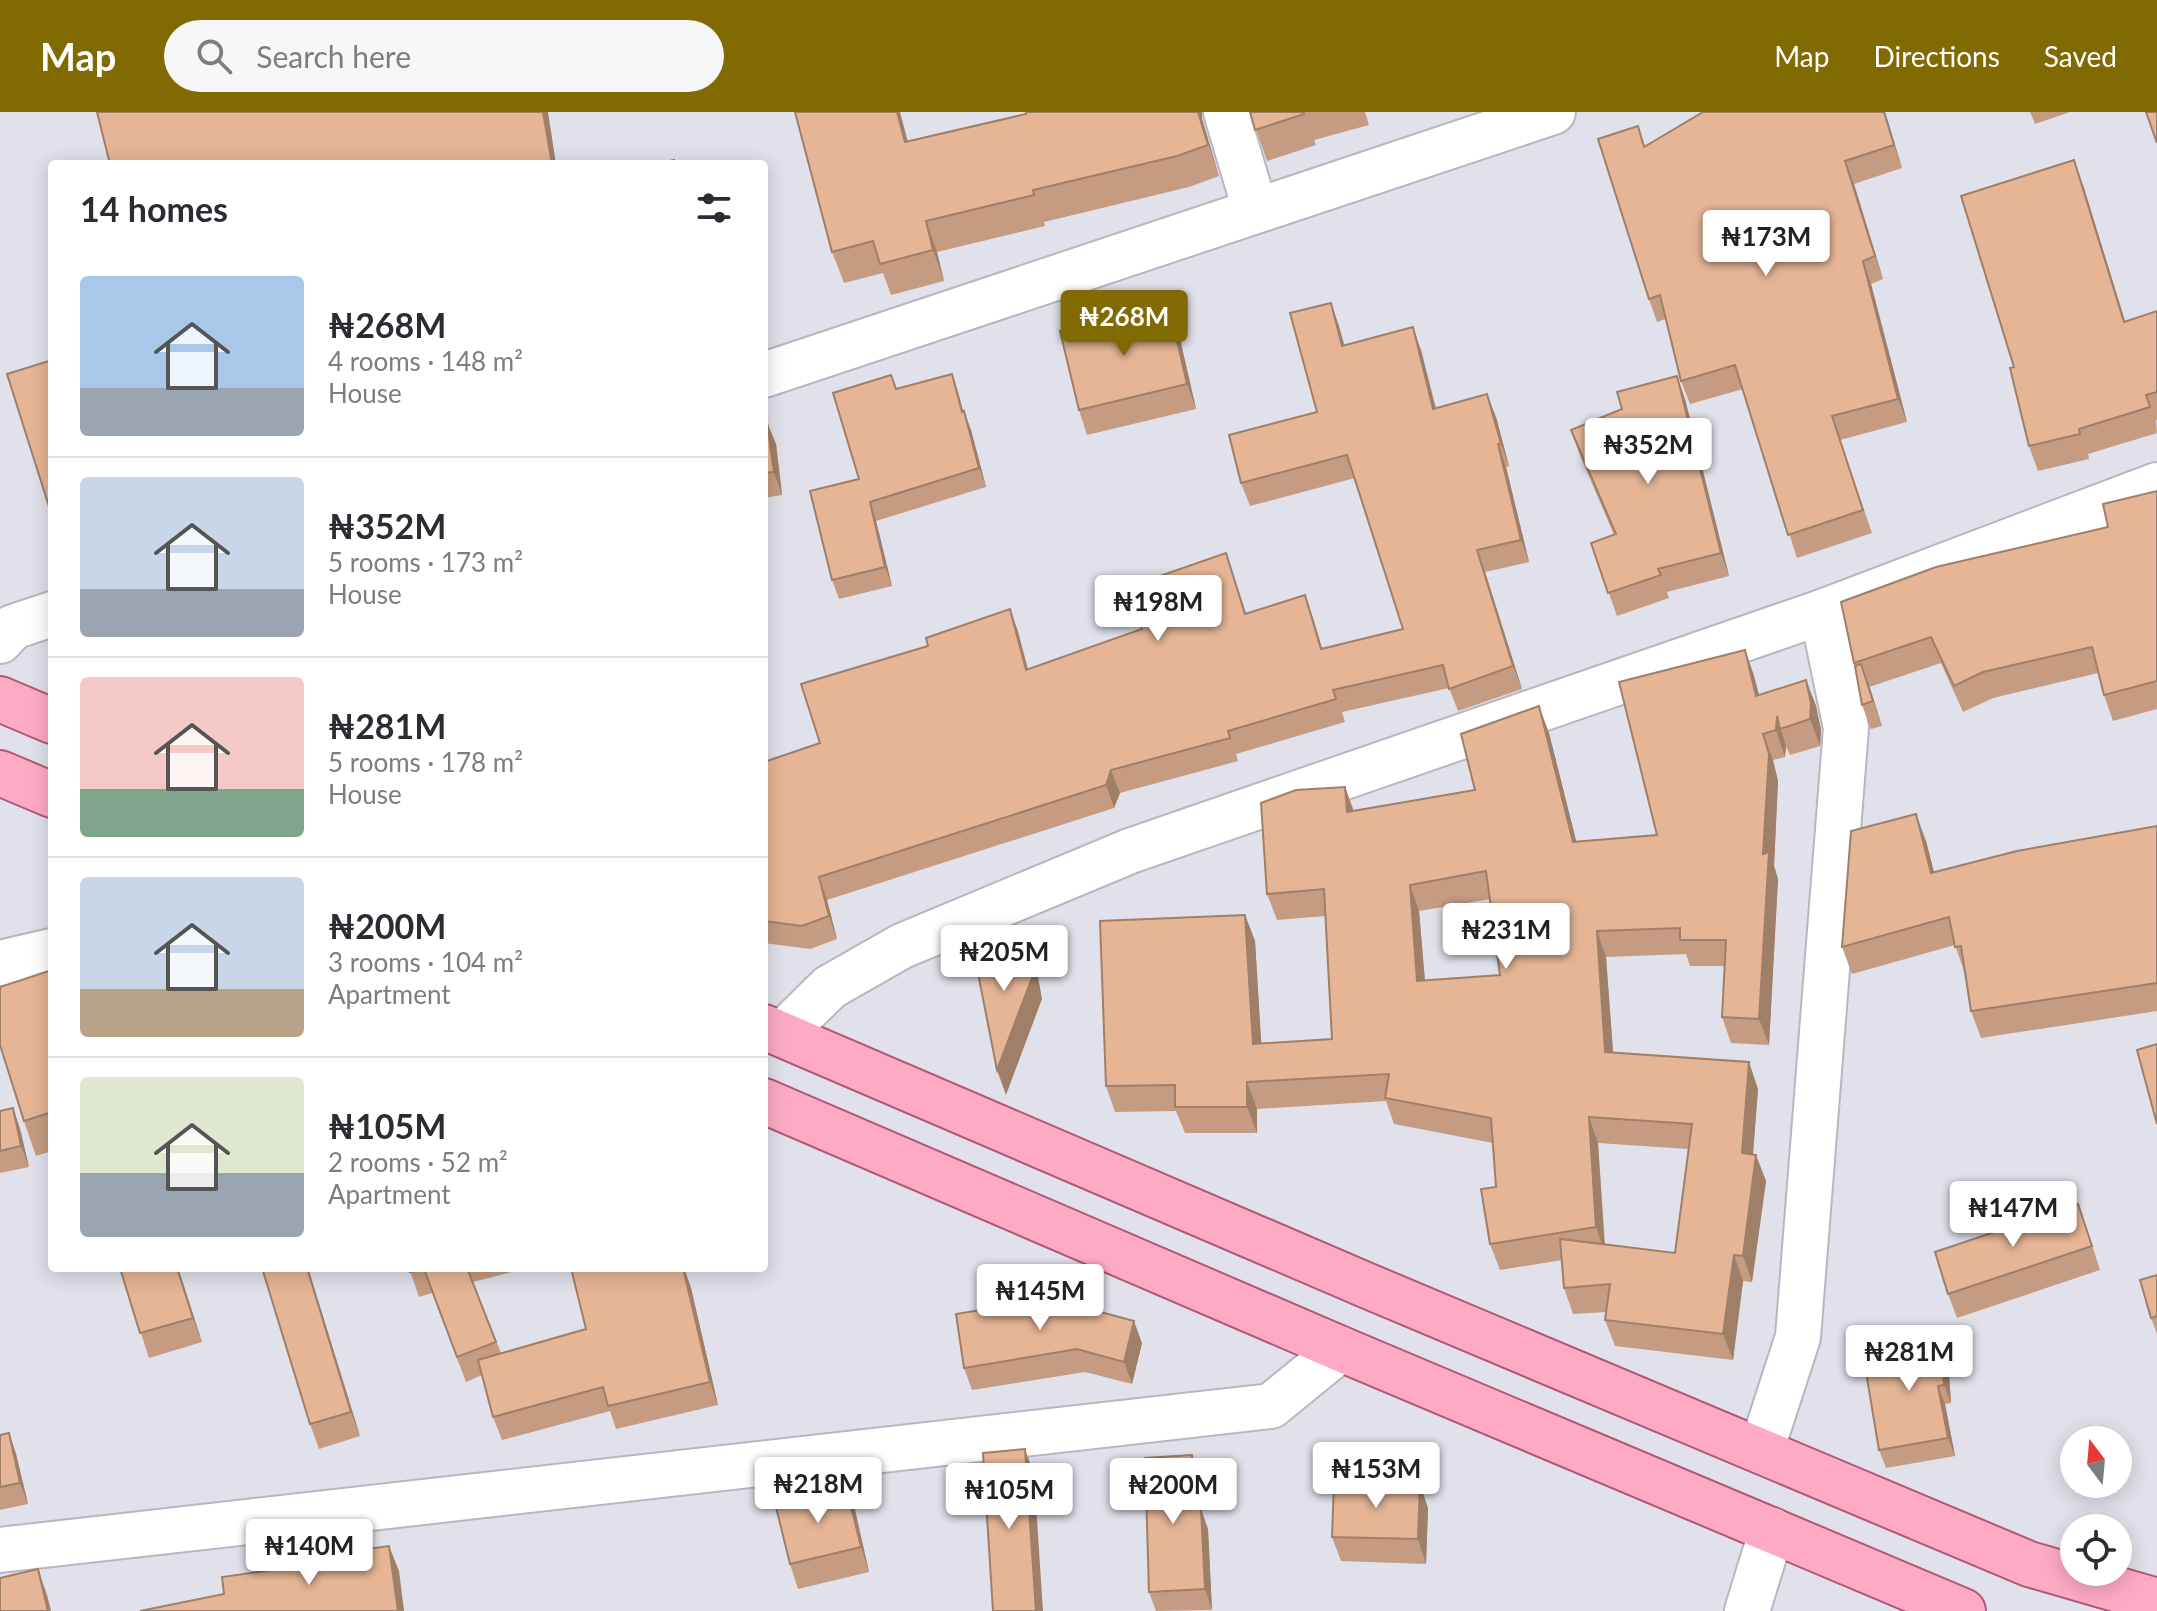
<!DOCTYPE html>
<html lang="en">
<head>
<meta charset="utf-8">
<style>
  body { margin:0; font-family:Lato,sans-serif; background:#f7f7f7; color:#2b2b33; height:100vh; display:flex; flex-direction:column; font-size:30px; white-space:nowrap }
  * { box-sizing:border-box; margin:0 }
  p { font-size:26px; color:#7c7c81 }
  .icon { flex:none; width:44px; height:44px; fill:none; stroke:currentColor; stroke-width:2; stroke-linecap:round; stroke-linejoin:round }
  .map { position:relative; flex:1; overflow:hidden }
  .sheet { position:absolute; left:48px; top:48px; width:720px; height:1112px; display:flex; flex-direction:column; background:#fff; border-radius:8px; box-shadow:0 4px 20px #0003 }
  .sheet>* { flex:none }
  .needle { width:52px; rotate:344deg }
  .fabs { position:absolute; left:2060px; top:1314px; display:grid; gap:16px }
  .fabs a { display:grid; place-items:center; width:72px; height:72px; border-radius:50%; background:#fff; box-shadow:0 4px 20px #0003; font-size:40px }
  .price { position:absolute; translate:-50% -68px; padding:0 18px; border-radius:8px; background:#fff; color:#222; font-size:26px; line-height:52px; filter:drop-shadow(0 2px 4px #0008) }
  .price::after { content:''; position:absolute; left:50%; top:48px; width:24px; height:18px; margin-left:-12px; background:inherit; clip-path:polygon(0 0,100% 0,50% 100%) }
  .price.active { background:#826a03; color:#fff }
  ul { padding:0; list-style:none }
  li { display:flex; align-items:center; gap:24px; height:200px; padding:0 32px }
  li+li { border-top:2px solid #e1e1e2 }
  li span { display:grid; place-items:center; flex:none; width:224px; height:160px; border-radius:8px; color:#555 }
  li>.icon { margin-inline-start:auto }
  span .icon { width:96px; height:96px; fill:#fffc; stroke-width:1 }
  li b { font-size:34px }
  h2 { display:flex; justify-content:space-between; align-items:center; height:96px; padding:0 32px; font-size:34px }
  header { display:flex; align-items:center; gap:48px; box-sizing:border-box; height:112px; padding:0 40px; background:#826a03; color:#fff }
  header strong { font-size:38px }
  nav { display:flex; gap:44px; margin-inline-start:auto; font-size:28px }
  .search { width:560px; height:72px; background:#f7f7f7; display:flex; align-items:center; gap:20px; box-sizing:border-box; padding:0 28px; border-radius:44px; color:#7c7c81; font-size:30px }
  .map>svg:first-child { display:block }
  .lines { fill:none; stroke-linecap:round; stroke-linejoin:round }
  .minor-casing { stroke:#b7b7c1; stroke-width:48 }
  .major-casing { stroke:#b15775; stroke-width:48 }
  .minor { stroke:#fff; stroke-width:44 }
  .major { stroke:#feaac5; stroke-width:44 }
  .wall { fill:#c59c81; fill-rule:evenodd }
  .shaded-wall { fill:#a07f69 }
  .building { fill:#e5b596; stroke:#a07f69; stroke-width:2; fill-rule:evenodd }
</style>
</head>
<body>
<header>
<strong>Map</strong>
<div class="search"><svg class="icon" aria-label="search" viewBox="0 0 24 24"><circle cx="10" cy="10" r="6"/><path d="M15 15l6 6"/></svg>Search here</div>
<nav><a>Map</a><a>Directions</a><a>Saved</a></nav>
</header>
<div class="map">
<svg width="2157" height="1499" viewBox="0 0 2157 1499">
  <rect width="100%" height="100%" fill="#e1e1eb"/>
  <g class="lines">
    <g class="minor-casing">
      <g id="minor">
        <polyline points="1226,0 1255,97"/>
        <polyline points="764,263 1553,0"/>
        <polyline points="0,529 13,515 52,502"/>
        <polyline points="0,851 52,839"/>
        <polyline points="782,922 830,875 902,834 1130,739 1822,500 2157,373"/>
        <polyline points="1761,1339 1798,1225 1846,616 1822,500"/>
        <polyline points="0,1438 1271,1294 1341,1237"/>
        <polyline points="1747,1499 1772,1418"/>
      </g>
    </g>
    <g class="major-casing">
      <g id="major">
        <polyline points="0,587 52,609"/>
        <polyline points="0,661 52,683"/>
        <polyline points="764,915 1368,1174 2029,1452 2157,1489"/>
        <polyline points="764,989 1341,1237 1963,1499"/>
      </g>
    </g>
    <use href="#minor" class="minor"/>
    <use href="#major" class="major"/>
  </g>
  <g class="wall">
    <polygon points="1250,0 1365,0 1369,13 1314,28 1316,33 1267,49"/>
    <polygon points="1885,0 1902,56 1854,72 1883,167 1871,172 1907,310 1840,328 1872,421 1797,446 1743,277 1690,292 1681,269 1666,207 1657,210 1649,187 1638,14 1645,34"/>
    <polygon points="2030,0 2070,0 2035,12"/>
    <polygon points="1202,7 1219,64 1189,75 1044,110 1045,114 937,140 944,169 891,183 883,161 844,171 832,140 908,29"/>
    <polygon points="2083,73 2125,210 2157,199 2157,308 2156,308 2157,321 2088,342 2089,347 2038,359 2029,334 2014,255"/>
    <polygon points="1331,191 1344,233 1421,238 1436,296 1496,305 1509,354 1506,355 1529,450 1485,460 1522,577 1458,599 1449,576 1342,600 1345,610 1236,642 1238,649 1120,681 1114,696 827,788 837,827 810,837 764,831 764,650 820,631 928,534 1010,497 1018,520 1028,557 1142,517 1226,441 1246,501 1313,506 1322,537 1403,517 1355,366 1250,394 1241,371 1317,300"/>
    <polygon points="1178,218 1196,297 1087,323 1079,298"/>
    <polygon points="891,263 896,276 958,280 963,299 971,318 986,375 876,409 892,474 839,487 832,468 859,367"/>
    <polygon points="1685,287 1729,464 1667,480 1669,486 1617,504 1591,431 1614,423 1579,341 1571,318"/>
    <polygon points="764,311 776,332 782,383 764,386"/>
    <polygon points="2157,379 2157,597 2113,609 2104,583 2098,561 1993,586 1963,600 1941,551 1869,575 1882,614 1871,617 1862,593 1841,490 2108,415"/>
    <path d="M1745 538 1754 564 1759 583 1806 568 1816 594 1821 618 1820 634 1790 643 1786 634 1785 645 1773 648 1778 669 1774 754 1778 767 1769 933 1731 931 1722 905 1725 854H1690L1686 842 1606 845 1613 941 1758 977 1753 1042 1766 1069 1752 1170 1743 1169 1733 1248 1615 1234 1605 1208 1606 1200 1573 1202 1564 1176 1562 1148 1500 1158 1490 1132 1496 1075 1493 1031 1394 1012 1386 989 1257 997V1021H1185L1176 999 1115 1000 1106 974 1245 803 1255 829 1261 931 1332 927 1325 804 1277 808 1267 782 1345 675 1354 699 1475 678 1549 621 1576 729 1657 723ZM1490 787 1500 863 1425 868 1419 799ZM1598 1031 1688 1037 1675 1141 1605 1132Z"/>
    <polygon points="2157,714 2157,899 1981,926 1971,899 1965,862 1955,833 1852,862 1842,835 1926,729 1934,760"/>
    <polygon points="52,858 52,1039 36,1044 24,1009"/>
    <polygon points="13,996 20,1017 29,1055 0,1061 0,999"/>
    <polygon points="2087,1117 2100,1158 1957,1206 1948,1182"/>
    <polygon points="120,1156 178,1156 202,1230 149,1246"/>
    <polygon points="308,1156 360,1324 319,1337 310,1312"/>
    <polygon points="409,1156 527,1156 473,1170 501,1241 586,1217 684,1156 691,1176 718,1293 616,1317 610,1299 502,1328 493,1305 482,1263 466,1270 432,1181 419,1185"/>
    <polygon points="2157,1163 2157,1222 2151,1206"/>
    <polygon points="1066,1184 1069,1192 1142,1231 1132,1272 1085,1260 972,1278 964,1256"/>
    <polygon points="1940,1217 1947,1235 1951,1291 1945,1292 1955,1344 1886,1356 1879,1338 1904,1248"/>
    <polygon points="9,1321 16,1342 28,1392 0,1398 0,1323"/>
    <polygon points="1199,1364 1201,1397 1208,1417 1212,1498 1156,1499 1149,1480"/>
    <polygon points="1428,1396 1426,1452 1341,1449 1332,1425"/>
    <polygon points="855,1398 869,1460 798,1477 790,1452"/>
  </g>
  <g class="shaded-wall">
    <polygon points="543,0 548,0 556,52 552,52"/>
    <polygon points="897,0 900,0 916,61 905,30"/>
    <polygon points="1198,0 1202,0 1202,7 1219,64"/>
    <polygon points="1884,0 1885,0 1902,56 1894,33"/>
    <polygon points="2074,48 2083,73 2133,235 2124,210"/>
    <polygon points="1845,49 1854,72 1883,167 1875,144"/>
    <polygon points="926,109 937,140 944,169 933,138"/>
    <polygon points="1863,149 1871,172 1907,310 1898,287"/>
    <polygon points="1331,191 1339,214 1351,257 1342,234"/>
    <polygon points="1169,194 1178,218 1196,297 1187,272"/>
    <polygon points="1413,215 1421,238 1441,319 1433,297"/>
    <polygon points="952,262 958,280 968,319 962,300"/>
    <polygon points="1677,264 1685,287 1729,464 1721,441"/>
    <polygon points="1487,282 1496,305 1509,354 1501,332"/>
    <polygon points="964,299 971,318 986,375 979,356"/>
    <polygon points="767,310 776,332 782,383 774,360"/>
    <polygon points="1498,332 1506,355 1529,450 1521,428"/>
    <polygon points="870,390 876,409 892,474 885,455"/>
    <polygon points="1477,438 1485,460 1522,577 1513,554"/>
    <polygon points="1305,483 1313,506 1329,560 1321,537"/>
    <polygon points="1010,497 1018,520 1034,581 1026,558"/>
    <polygon points="1745,538 1754,564 1766,610 1756,584"/>
    <polygon points="1861,552 1870,576 1882,614 1873,589"/>
    <polygon points="1806,568 1816,594 1821,618 1820,634 1810,607"/>
    <polygon points="1539,594 1549,621 1583,756 1573,730"/>
    <polygon points="1777,604 1786,634 1785,645 1776,618"/>
    <polygon points="1763,622 1773,648 1778,669 1774,754 1778,767 1769,933 1759,907 1763,742"/>
    <polygon points="1111,658 1120,681 1114,696 1106,673"/>
    <polygon points="1345,675 1354,701 1347,700"/>
    <polygon points="1916,702 1926,729 1941,788 1931,761"/>
    <polygon points="819,765 827,788 837,827 829,804"/>
    <polygon points="1410,773 1419,799 1427,895 1417,869"/>
    <polygon points="1245,803 1255,829 1263,958 1253,932"/>
    <polygon points="1597,819 1606,845 1615,966 1605,940"/>
    <polygon points="1028,835 1037,859 1042,887 1006,983 997,958"/>
    <polygon points="1749,950 1758,977 1751,1067 1742,1041"/>
    <polygon points="1247,970 1257,997 1257,1021 1247,995"/>
    <polygon points="13,996 20,1017 29,1055 21,1034"/>
    <polygon points="1589,1005 1598,1031 1605,1141 1596,1115"/>
    <polygon points="1756,1043 1766,1069 1752,1170 1743,1144"/>
    <polygon points="1734,1143 1743,1169 1733,1248 1723,1222"/>
    <polygon points="177,1156 178,1156 202,1230 193,1206"/>
    <polygon points="307,1156 308,1156 360,1324 351,1300"/>
    <polygon points="684,1156 691,1176 718,1293 710,1270"/>
    <polygon points="1134,1209 1142,1231 1132,1272 1124,1250"/>
    <polygon points="1940,1217 1947,1235 1951,1291 1944,1273"/>
    <polygon points="1938,1274 1945,1292 1955,1344 1948,1326"/>
    <polygon points="9,1321 16,1342 28,1392 20,1371"/>
    <polygon points="1025,1337 1034,1362 1043,1499 1036,1499"/>
    <polygon points="1192,1343 1199,1364 1201,1397 1208,1417 1212,1498 1205,1477 1195,1397"/>
    <polygon points="1420,1372 1428,1396 1426,1452 1418,1427"/>
    <polygon points="846,1374 855,1398 869,1460 861,1435"/>
    <polygon points="389,1434 399,1459 404,1499 398,1499"/>
    <polygon points="38,1457 47,1483 51,1499 48,1499"/>
  </g>
  <g class="building">
    <polygon points="97,0 543,0 552,52 110,52"/>
    <polygon points="795,0 897,0 905,30 1026,2 1026,0 1198,0 1208,33 1177,44 1033,78 1034,83 926,109 933,138 880,152 873,129 832,140"/>
    <polygon points="1250,0 1304,0 1304,2 1255,18"/>
    <polygon points="1703,0 1884,0 1894,33 1845,49 1875,144 1863,149 1898,287 1832,304 1863,398 1788,423 1735,253 1681,269 1660,183 1649,187 1598,27 1638,14 1644,35"/>
    <polygon points="2146,0 2157,0 2157,31"/>
    <polygon points="674,48 675,52 658,52"/>
    <polygon points="2074,48 2124,210 2157,199 2157,280 2146,283 2150,295 2079,317 2080,322 2029,334 2010,256 2014,255 1961,84"/>
    <polygon points="1331,191 1342,234 1413,215 1433,297 1487,282 1501,332 1498,332 1521,428 1477,438 1513,554 1449,577 1443,553 1333,578 1336,587 1228,619 1230,626 1111,658 1106,673 819,765 829,804 802,814 764,809 764,650 820,631 801,572 928,534 926,526 1010,497 1026,558 1142,517 1128,475 1226,441 1245,502 1305,483 1321,537 1403,517 1347,343 1241,371 1229,323 1317,300 1290,201"/>
    <polygon points="1169,194 1187,272 1079,298 1060,219"/>
    <polygon points="52,248 52,404 7,262"/>
    <polygon points="952,262 962,300 964,299 979,356 870,390 885,455 832,468 810,379 859,367 833,281 891,263 896,277"/>
    <polygon points="1677,264 1721,441 1658,457 1661,463 1608,481 1591,431 1616,422 1571,318 1622,297 1617,280"/>
    <polygon points="767,310 774,360 764,361 764,311"/>
    <polygon points="2157,379 2157,569 2104,583 2092,535 1983,560 1954,574 1931,525 1854,551 1841,490 1936,455 2108,415 2103,392"/>
    <path d="M1745 538 1756 584 1806 568 1811 591 1810 607 1780 617 1777 604 1776 618 1763 622 1769 642 1763 742 1769 740 1759 907 1722 905 1726 828H1680V816L1597 819 1605 940 1749 950 1742 1041 1756 1043 1743 1144 1734 1143 1723 1222 1605 1208 1610 1172 1564 1176 1560 1127 1675 1141 1692 1012 1589 1005 1596 1115 1490 1132 1481 1077 1496 1075 1491 1006 1385 986 1389 962 1247 970V995H1175V973L1106 974 1100 809 1245 803 1253 932 1332 927 1324 777 1267 782 1261 691 1296 678 1345 675 1347 700 1475 678 1461 622 1539 594 1573 730 1657 723 1619 570ZM1486 759 1500 863 1417 869 1410 773Z"/>
    <polygon points="1861,552 1873,589 1862,593 1855,554"/>
    <polygon points="1916,702 1931,761 2017,739 2157,714 2157,871 1971,899 1961,834 1955,835 1949,805 1842,835 1851,719"/>
    <polygon points="1028,835 1033,863 997,958 975,846"/>
    <polygon points="52,858 52,1000 24,1009 0,933 0,875"/>
    <polygon points="2157,932 2157,1012 2137,938"/>
    <polygon points="13,996 21,1034 0,1039 0,999"/>
    <polygon points="2078,1092 2092,1134 1948,1182 1935,1140"/>
    <polygon points="120,1156 177,1156 193,1206 140,1221"/>
    <polygon points="262,1156 307,1156 351,1300 310,1312"/>
    <polygon points="409,1156 467,1156 496,1230 457,1245 424,1157 410,1160"/>
    <polygon points="571,1156 683,1156 710,1270 608,1294 603,1275 493,1305 478,1248 586,1217"/>
    <polygon points="2157,1163 2157,1204 2151,1206 2140,1168"/>
    <polygon points="1066,1184 1067,1191 1134,1209 1124,1250 1077,1237 964,1256 956,1202"/>
    <polygon points="1940,1217 1944,1273 1938,1274 1948,1326 1879,1338 1865,1254 1904,1248 1901,1220"/>
    <polygon points="9,1321 20,1371 0,1375 0,1323"/>
    <polygon points="1025,1337 1036,1499 993,1499 983,1341"/>
    <polygon points="1192,1343 1195,1397 1201,1397 1205,1477 1149,1480 1145,1346"/>
    <polygon points="1334,1369 1420,1372 1418,1427 1332,1425"/>
    <polygon points="846,1374 861,1435 790,1452 775,1391"/>
    <polygon points="389,1434 398,1499 140,1499 224,1482 222,1465 336,1449 335,1441"/>
    <polygon points="38,1457 48,1499 0,1499 0,1466"/>
  </g>
</svg>
<div class="fabs">
<a><svg class="needle" viewBox="-14 -14 28 28"><path d="M0-13l5 13h-10z" fill="#e53935"/><path d="M0 13l5-13h-10z" fill="#7c7c81"/></svg></a>
<a><svg class="icon" aria-label="locate" viewBox="0 0 24 24"><circle cx="12" cy="12" r="6"/><path d="M12 2v4M12 18v4M2 12h4M18 12h4"/></svg></a>
</div>
<b class="price" style="left:1766px;top:166px">₦173M</b>
<b class="price active" style="left:1124px;top:246px">₦268M</b>
<b class="price" style="left:1648px;top:374px">₦352M</b>
<b class="price" style="left:1158px;top:531px">₦198M</b>
<b class="price" style="left:1506px;top:859px">₦231M</b>
<b class="price" style="left:1004px;top:881px">₦205M</b>
<b class="price" style="left:2013px;top:1137px">₦147M</b>
<b class="price" style="left:1040px;top:1220px">₦145M</b>
<b class="price" style="left:1909px;top:1281px">₦281M</b>
<b class="price" style="left:1376px;top:1398px">₦153M</b>
<b class="price" style="left:818px;top:1413px">₦218M</b>
<b class="price" style="left:1173px;top:1414px">₦200M</b>
<b class="price" style="left:1009px;top:1419px">₦105M</b>
<b class="price" style="left:309px;top:1475px">₦140M</b>
<section class="sheet">
<h2>14 homes<svg class="icon" aria-label="filters" viewBox="0 0 24 24"><path d="M4 7h16M4 17h16"/><circle cx="9" cy="7" r="2"/><circle cx="15" cy="17" r="2"/></svg></h2>
<ul>
<li><span style="background:linear-gradient(#a9c7e8 70%,#9aa5b1 0)"><svg class="icon" aria-label="home" viewBox="0 0 24 24"><path d="M3 11l9-7 9 7M6 9v11h12V9"/></svg></span><div><b>₦268M</b><p>4 rooms · 148 m²</p><p>House</p></div></li>
<li><span style="background:linear-gradient(#c9d6e8 70%,#9aa5b1 0)"><svg class="icon" aria-label="home" viewBox="0 0 24 24"><path d="M3 11l9-7 9 7M6 9v11h12V9"/></svg></span><div><b>₦352M</b><p>5 rooms · 173 m²</p><p>House</p></div></li>
<li><span style="background:linear-gradient(#f6c9c9 70%,#7fa58c 0)"><svg class="icon" aria-label="home" viewBox="0 0 24 24"><path d="M3 11l9-7 9 7M6 9v11h12V9"/></svg></span><div><b>₦281M</b><p>5 rooms · 178 m²</p><p>House</p></div></li>
<li><span style="background:linear-gradient(#c9d6e8 70%,#b9a48a 0)"><svg class="icon" aria-label="home" viewBox="0 0 24 24"><path d="M3 11l9-7 9 7M6 9v11h12V9"/></svg></span><div><b>₦200M</b><p>3 rooms · 104 m²</p><p>Apartment</p></div></li>
<li><span style="background:linear-gradient(#dfe7d0 60%,#9aa5b1 0)"><svg class="icon" aria-label="home" viewBox="0 0 24 24"><path d="M3 11l9-7 9 7M6 9v11h12V9"/></svg></span><div><b>₦105M</b><p>2 rooms · 52 m²</p><p>Apartment</p></div></li>
</ul>
</section>
</div>
</body>
</html>
